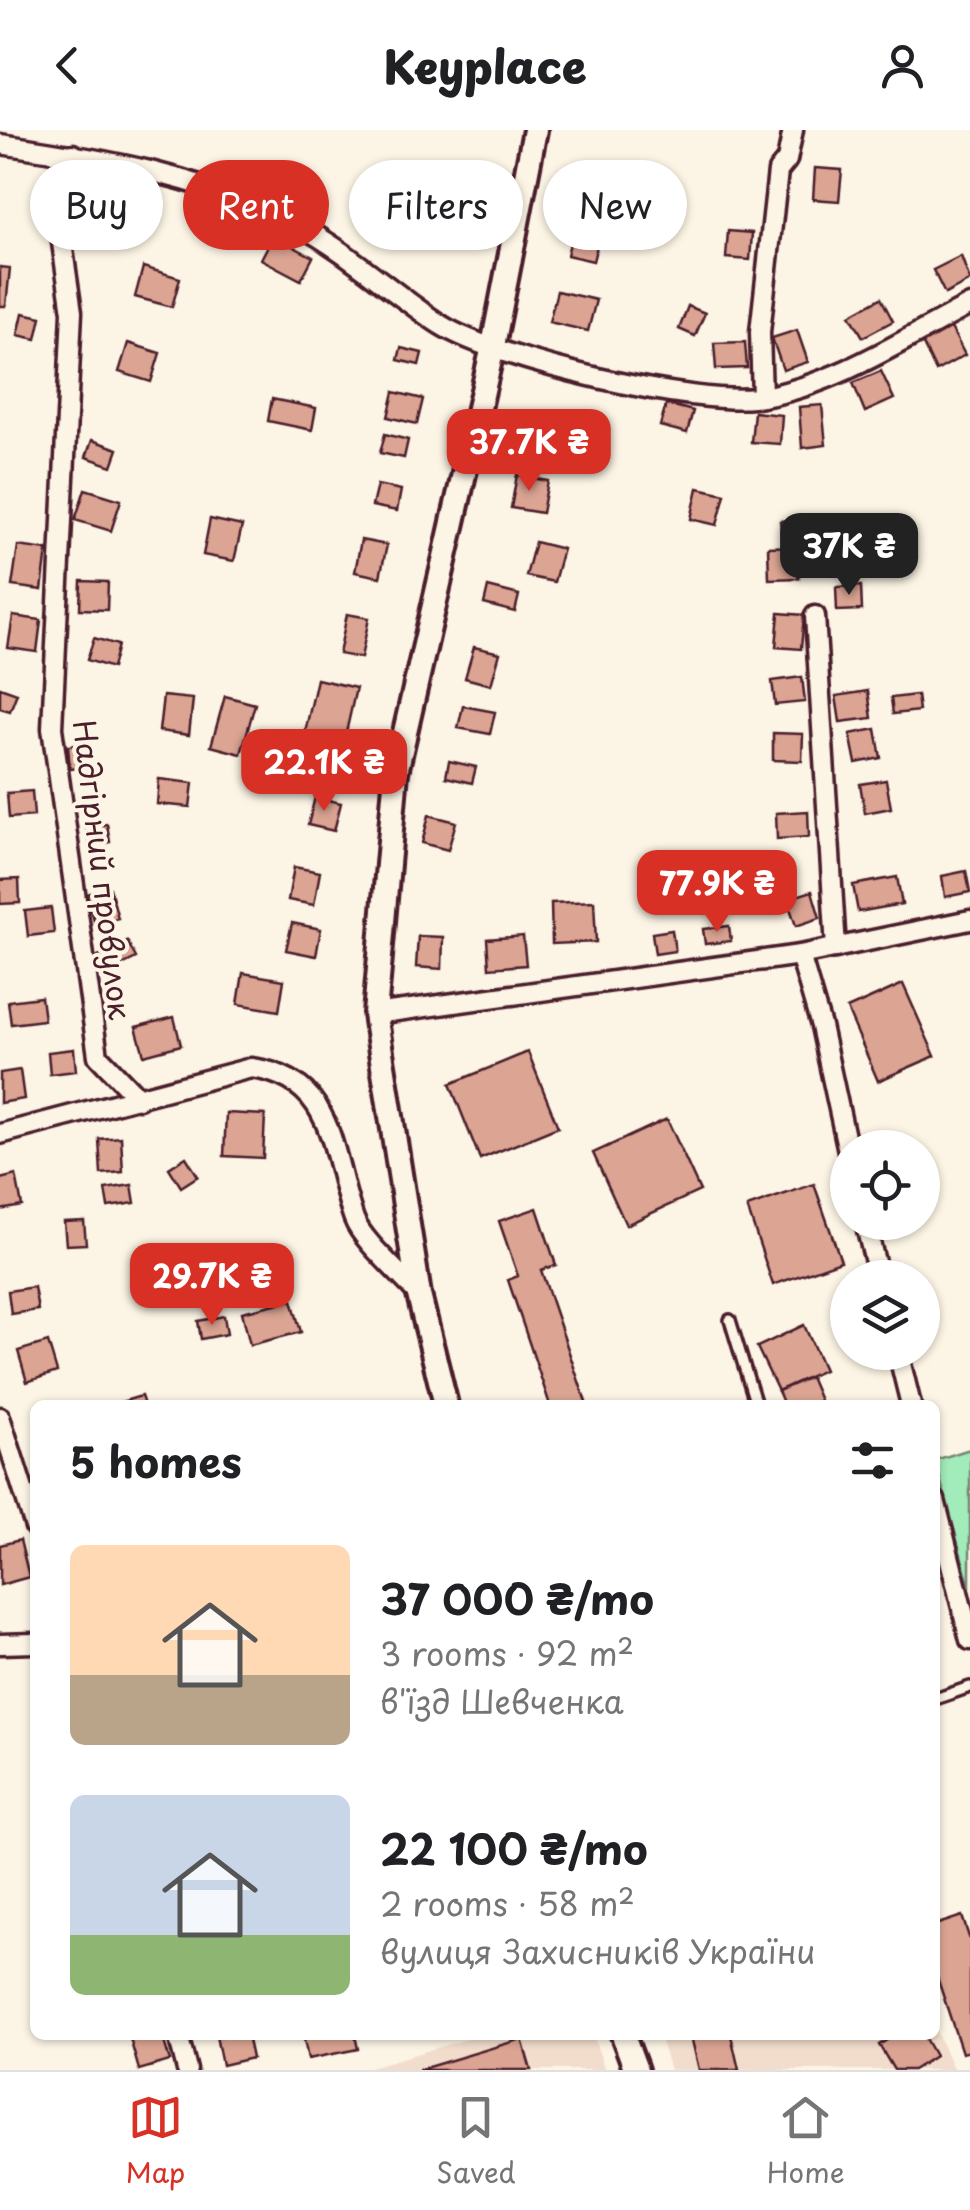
<!DOCTYPE html>
<html lang="en">
<head>
<meta charset="utf-8">
<style>
  body { margin:0; font-family:"Playpen Sans",sans-serif; background:#f2f2f2; color:#202124; height:100vh; display:flex; flex-direction:column; font-size:38px; white-space:nowrap }
  * { box-sizing:border-box; margin:0 }
  p { font-size:32px; color:#757577 }
  .icon { flex:none; width:55px; height:55px; fill:none; stroke:currentColor; stroke-width:2; stroke-linecap:round; stroke-linejoin:round }
  .map { position:relative; flex:1; overflow:hidden }
  .sheet { position:absolute; left:30px; top:1270px; width:910px; height:640px; display:flex; flex-direction:column; background:#fff; border-radius:15px; box-shadow:0 2px 8px #0004 }
  .sheet>* { flex:none }
  .guide { position:absolute; left:30px; top:30px; width:910px; height:90px; display:flex; gap:20px }
  .fabs { position:absolute; left:830px; top:1000px; display:grid; gap:20px }
  .fabs a { display:grid; place-items:center; width:110px; height:110px; border-radius:50%; background:#fff; box-shadow:0 2px 8px #0004; font-size:50px }
  .price { position:absolute; translate:-50% -85px; padding:0 22px; border-radius:20px; background:#d93025; color:#fff; font-size:32px; line-height:65px; filter:drop-shadow(0 2px 5px #0008) }
  .price::after { content:''; position:absolute; left:50%; top:60px; width:30px; height:22px; margin-left:-15px; background:inherit; clip-path:polygon(0 0,100% 0,50% 100%) }
  .price.on { background:#222; color:#fff }
  ul { padding:0; list-style:none }
  li { display:flex; align-items:center; gap:30px; height:250px; padding:0 40px }
  li span { display:grid; place-items:center; flex:none; width:280px; height:200px; border-radius:15px; color:#555 }
  li>.icon { margin-inline-start:auto }
  span .icon { width:120px; height:120px; fill:#fffc; stroke-width:1 }
  li b { font-size:42px }
  h2 { display:flex; justify-content:space-between; align-items:center; height:120px; padding:0 40px; font-size:42px }
  .pill { padding:0 35px; border-radius:45px; background:#fff; box-shadow:0 2px 8px #0004; font-size:35px; line-height:90px }
  .pill.on { background:#d93025; color:#fff }
  header { display:flex; justify-content:space-between; align-items:center; height:130px; padding:0 40px; background:#fff; font-size:45px; font-weight:800 }
  .tabs { display:flex; justify-content:space-around; align-items:center; height:140px; border-top:2px solid #e0e0e0; background:#fff; font-size:28px; color:#757577 }
  .tabs a { display:grid; justify-items:center; gap:5px }
  .tabs .on { color:#d93025 }
  .map>svg:first-child { display:block }
  .built { fill:#f2ddcc }
  .green { fill:#a2ebba; stroke:#768572; stroke-width:2.5 }
  .building { fill:#dba493; stroke:#4a1f2b; stroke-width:2.5 }
  .lines { fill:none; stroke-linecap:round; stroke-linejoin:round }
  .service-casing { stroke:#4a1f2b; stroke-width:16 }
  .minor-casing { stroke:#4a1f2b; stroke-width:25 }
  .tertiary-casing { stroke:#4a1f2b; stroke-width:30 }
  .service { stroke:#fcf5e5; stroke-width:9 }
  .minor { stroke:#fcf5e5; stroke-width:18 }
  .tertiary { stroke:#fcf5e5; stroke-width:22 }
  .labels { text-anchor:middle; stroke-width:8; stroke-linejoin:round; paint-order:stroke }
  .street-label { font-size:30px; fill:#4a1f2b; stroke:#fcf5e5 }
</style>
</head>
<body>
<header><svg class="icon" aria-label="back" viewBox="0 0 24 24"><path d="M15 5l-7 7 7 7"/></svg>Keyplace<svg class="icon" aria-label="person" viewBox="0 0 24 24"><circle cx="12" cy="8" r="4"/><path d="M4 21q1-7 8-7t8 7"/></svg></header>
<div class="map">
<svg width="970" height="1940" viewBox="0 0 970 1940">
  <rect width="100%" height="100%" fill="#fcf5e5"/>
  <filter id="ink" filterUnits="userSpaceOnUse"><feTurbulence type="fractalNoise" baseFrequency=".01" numOctaves="2"/><feDisplacementMap in="SourceGraphic" scale="20" xChannelSelector="R" yChannelSelector="G"/><feConvolveMatrix kernelMatrix="1 2 1 2 8 2 1 2 1" color-interpolation-filters="sRGB"/></filter>
  <g filter="url(#ink)">
    <g class="built">
      <polygon points="935,1899 954,1940 670,1940 659,1905 935,1905"/>
      <polygon points="481,1905 593,1905 605,1940 360,1940"/>
    </g>
    <polygon class="green" points="970,1319 970,1458 935,1330"/>
    <g class="building">
      <polygon points="446,32 474,39 467,65 440,58"/>
      <polygon points="589,32 613,38 606,67 582,61"/>
      <polygon points="815,38 842,40 839,71 813,69"/>
      <polygon points="96,45 116,49 110,80 90,76"/>
      <polygon points="441,75 462,81 454,114 432,109"/>
      <polygon points="574,97 600,104 593,131 567,125"/>
      <polygon points="728,101 752,103 750,130 726,128"/>
      <polygon points="273,106 313,127 301,150 261,129"/>
      <polygon points="961,126 970,151 945,164 933,140"/>
      <polygon points="0,137 10,138 6,176 0,176"/>
      <polygon points="143,137 180,148 172,177 135,167"/>
      <polygon points="557,161 596,170 588,201 549,192"/>
      <polygon points="881,168 893,191 863,207 850,185"/>
      <polygon points="688,176 705,183 695,206 679,199"/>
      <polygon points="23,183 41,187 36,209 18,205"/>
      <polygon points="950,196 965,225 936,241 921,210"/>
      <polygon points="797,200 808,232 783,240 772,208"/>
      <polygon points="745,212 747,238 716,239 714,213"/>
      <polygon points="128,213 160,223 151,252 119,242"/>
      <polygon points="401,218 422,223 419,235 398,230"/>
      <polygon points="881,241 894,269 865,282 853,253"/>
      <polygon points="394,262 423,269 417,294 388,287"/>
      <polygon points="272,269 316,278 312,300 268,291"/>
      <polygon points="666,274 693,281 687,303 660,296"/>
      <polygon points="822,275 826,315 802,318 799,277"/>
      <polygon points="754,282 782,285 780,314 751,312"/>
      <polygon points="535,295 566,302 560,329 529,322"/>
      <polygon points="385,304 408,310 404,328 380,323"/>
      <polygon points="92,310 118,319 112,336 86,327"/>
      <polygon points="517,345 548,351 542,383 511,378"/>
      <polygon points="377,355 401,360 397,381 372,376"/>
      <polygon points="698,358 725,364 717,395 691,389"/>
      <polygon points="85,359 121,370 111,401 75,390"/>
      <polygon points="810,387 813,403 782,408 780,391"/>
      <polygon points="210,389 242,396 234,431 203,425"/>
      <polygon points="361,410 387,415 380,447 355,442"/>
      <polygon points="535,412 563,419 554,452 526,446"/>
      <polygon points="18,416 47,420 42,460 12,456"/>
      <polygon points="798,416 799,448 769,449 768,417"/>
      <polygon points="81,451 108,452 107,480 80,479"/>
      <polygon points="861,456 862,480 837,481 836,457"/>
      <polygon points="488,457 519,465 515,482 484,474"/>
      <polygon points="779,483 804,485 801,519 776,517"/>
      <polygon points="347,484 369,488 361,528 339,524"/>
      <polygon points="13,486 41,490 37,522 8,518"/>
      <polygon points="94,508 118,515 112,538 87,530"/>
      <polygon points="474,517 500,523 491,555 465,548"/>
      <polygon points="802,547 805,572 775,575 772,551"/>
      <polygon points="317,549 356,558 343,616 304,607"/>
      <polygon points="0,557 17,563 10,581 0,578"/>
      <polygon points="868,561 872,588 840,592 836,566"/>
      <polygon points="917,565 919,581 893,584 891,568"/>
      <polygon points="163,566 193,569 189,605 159,601"/>
      <polygon points="225,566 255,574 241,624 211,616"/>
      <polygon points="463,576 495,582 490,604 458,598"/>
      <polygon points="876,599 881,628 856,633 850,604"/>
      <polygon points="773,603 803,604 802,631 773,630"/>
      <polygon points="84,614 87,637 70,639 68,616"/>
      <polygon points="449,631 476,637 472,653 446,647"/>
      <polygon points="159,649 193,653 190,677 157,674"/>
      <polygon points="886,650 891,678 865,683 860,654"/>
      <polygon points="32,661 34,686 9,688 7,663"/>
      <polygon points="315,667 341,673 334,701 308,695"/>
      <polygon points="808,681 809,707 777,709 776,683"/>
      <polygon points="429,685 456,692 448,720 422,713"/>
      <polygon points="107,694 110,712 90,716 86,698"/>
      <polygon points="294,737 320,742 314,775 288,770"/>
      <polygon points="966,741 970,762 945,767 942,746"/>
      <polygon points="897,747 902,774 858,782 853,755"/>
      <polygon points="19,749 20,773 0,774 0,750"/>
      <polygon points="110,758 118,788 95,794 87,764"/>
      <polygon points="812,761 820,788 796,796 787,769"/>
      <polygon points="594,771 596,812 552,814 551,773"/>
      <polygon points="51,778 54,803 28,806 25,781"/>
      <polygon points="292,793 321,799 316,826 286,820"/>
      <polygon points="729,796 731,811 705,814 703,799"/>
      <polygon points="672,800 675,821 655,824 652,803"/>
      <polygon points="418,806 443,807 442,839 416,837"/>
      <polygon points="523,806 526,835 489,838 487,809"/>
      <polygon points="127,811 136,828 106,843 98,826"/>
      <polygon points="243,843 284,850 279,881 238,874"/>
      <polygon points="903,854 935,926 878,951 847,879"/>
      <polygon points="41,867 44,890 11,894 8,871"/>
      <polygon points="174,887 181,915 144,925 136,897"/>
      <polygon points="74,919 76,941 50,944 48,922"/>
      <polygon points="528,922 558,997 480,1029 450,954"/>
      <polygon points="20,940 24,969 0,973 0,943"/>
      <polygon points="226,983 265,985 263,1028 224,1026"/>
      <polygon points="667,989 700,1061 626,1095 593,1023"/>
      <polygon points="121,1007 123,1042 101,1044 99,1009"/>
      <polygon points="186,1027 198,1046 181,1057 169,1038"/>
      <polygon points="16,1045 22,1076 0,1080 0,1049"/>
      <polygon points="814,1054 841,1131 773,1155 747,1077"/>
      <polygon points="132,1055 135,1073 108,1077 105,1059"/>
      <polygon points="537,1078 556,1135 541,1140 587,1275 550,1275 508,1150 518,1146 499,1091"/>
      <polygon points="84,1091 86,1114 66,1115 64,1092"/>
      <polygon points="34,1157 38,1180 11,1184 8,1161"/>
      <polygon points="292,1170 301,1202 250,1215 242,1182"/>
      <polygon points="224,1186 227,1204 201,1209 198,1191"/>
      <polygon points="804,1195 824,1240 778,1261 757,1217"/>
      <polygon points="48,1212 57,1242 27,1252 18,1221"/>
      <polygon points="810,1247 822,1275 784,1275 778,1261"/>
      <polygon points="141,1266 144,1275 111,1275"/>
      <polygon points="20,1410 29,1447 0,1455 0,1415"/>
      <polygon points="962,1786 970,1810 970,1921 962,1923 935,1841 935,1795"/>
      <polygon points="129,1905 162,1905 170,1931 139,1940"/>
      <polygon points="247,1905 252,1928 222,1935 216,1906"/>
      <polygon points="303,1905 355,1905 358,1919 308,1929"/>
      <polygon points="731,1905 739,1940 699,1940 691,1906"/>
      <polygon points="895,1905 923,1905 935,1926 913,1940 894,1940 879,1915"/>
      <polygon points="522,1909 531,1940 418,1940"/>
    </g>
    <g class="lines">
      <g class="service-casing">
        <g id="service">
          <polyline points="730,1190 756,1275"/>
          <polyline points="935,1569 970,1557"/>
        </g>
      </g>
      <g class="minor-casing">
        <g id="minor">
          <path d="M0 14C105 29 203 46 298 95 349 122 393 164 441 195 497 230 699 278 763 267 837 254 904 209 970 175"/>
          <polyline points="73,24 57,78 72,182 52,598 98,926 139,969"/>
          <polyline points="762,267 760,202 778,41 787,30 793,0"/>
          <polyline points="815,486 836,818"/>
          <polyline points="800,825 821,896 848,1021"/>
          <polyline points="375,884 800,825 970,790"/>
          <path d="M0 1004 251 938C336 948 331 1025 354 1089 362 1111 403 1146 419 1165"/>
          <polyline points="865,1092 879,1148"/>
          <polyline points="898,1222 911,1275"/>
          <polyline points="0,1287 35,1397"/>
          <polyline points="935,1370 970,1510"/>
          <polyline points="0,1514 35,1513"/>
          <polyline points="178,1905 187,1940"/>
        </g>
      </g>
      <g class="tertiary-casing">
        <g id="tertiary">
          <polyline points="446,1275 419,1165 375,884 396,642 492,221 535,0"/>
          <polyline points="623,1905 636,1940"/>
        </g>
      </g>
      <use href="#service" class="service"/>
      <use href="#minor" class="minor"/>
      <use href="#tertiary" class="tertiary"/>
    </g>
  </g>
  <g class="labels">
    <g class="street-label">
      <text transform="translate(101 740) rotate(83)" y="10">Надгірний провулок</text>
    </g>
  </g>
</svg>
<div class="fabs">
<a><svg class="icon" aria-label="locate" viewBox="0 0 24 24"><circle cx="12" cy="12" r="6"/><path d="M12 2v4M12 18v4M2 12h4M18 12h4"/></svg></a>
<a><svg class="icon" aria-label="layers" viewBox="0 0 24 24"><path d="M12 4l9 5-9 5-9-5zM3 14l9 5 9-5"/></svg></a>
</div>
<b class="price" style="left:529px;top:364px">37.7K ₴</b>
<b class="price on" style="left:849px;top:468px">37K ₴</b>
<b class="price" style="left:324px;top:684px">22.1K ₴</b>
<b class="price" style="left:717px;top:805px">77.9K ₴</b>
<b class="price" style="left:212px;top:1198px">29.7K ₴</b>
<div class="guide">
<a class="pill">Buy</a>
<a class="pill on">Rent</a>
<a class="pill">Filters</a>
<a class="pill">New</a>
</div>
<section class="sheet">
<h2>5 homes<svg class="icon" aria-label="filters" viewBox="0 0 24 24"><path d="M4 7h16M4 17h16"/><circle cx="9" cy="7" r="2"/><circle cx="15" cy="17" r="2"/></svg></h2>
<ul>
<li><span style="background:linear-gradient(#ffd9b3 65%,#b9a48a 0)"><svg class="icon" aria-label="home" viewBox="0 0 24 24"><path d="M3 11l9-7 9 7M6 9v11h12V9"/></svg></span><div><b>37 000 ₴/mo</b><p>3 rooms · 92 m²</p><p>в'їзд Шевченка</p></div></li>
<li><span style="background:linear-gradient(#c9d6e8 70%,#8fb573 0)"><svg class="icon" aria-label="home" viewBox="0 0 24 24"><path d="M3 11l9-7 9 7M6 9v11h12V9"/></svg></span><div><b>22 100 ₴/mo</b><p>2 rooms · 58 m²</p><p>вулиця Захисників України</p></div></li>
</ul>
</section>
</div>
<nav class="tabs">
<a class="on"><svg class="icon" aria-label="map" viewBox="0 0 24 24"><path d="M3 6l6-2 6 2 6-2v14l-6 2-6-2-6 2zM9 4v14M15 6v14"/></svg>Map</a>
<a><svg class="icon" aria-label="saved" viewBox="0 0 24 24"><path d="M7 4h10v16l-5-4-5 4z"/></svg>Saved</a>
<a><svg class="icon" aria-label="home" viewBox="0 0 24 24"><path d="M3 11l9-7 9 7M6 9v11h12V9"/></svg>Home</a>
</nav>
</body>
</html>
